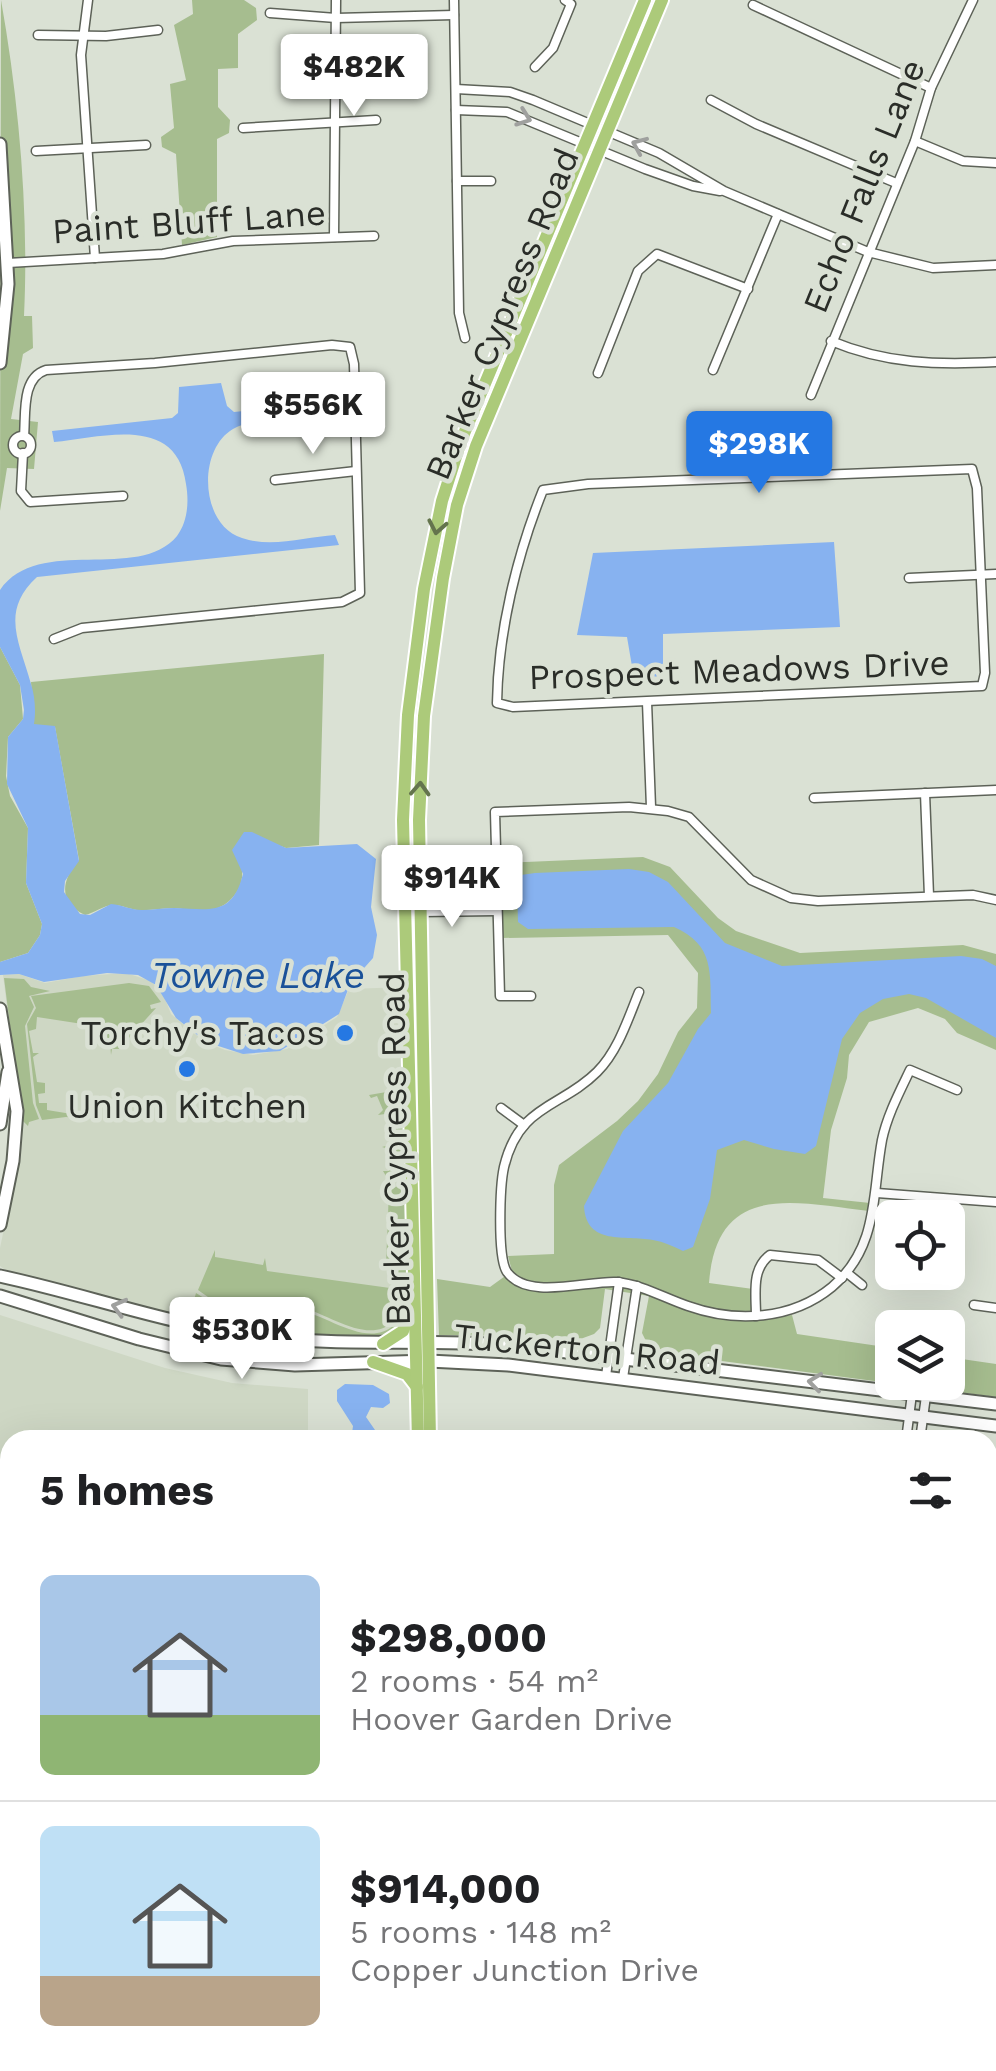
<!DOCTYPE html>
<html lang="en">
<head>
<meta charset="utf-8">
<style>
  body { margin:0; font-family:"Work Sans",sans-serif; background:#f6f6f6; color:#202124; height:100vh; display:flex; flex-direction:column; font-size:38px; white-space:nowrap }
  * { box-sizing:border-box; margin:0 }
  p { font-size:32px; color:#757577 }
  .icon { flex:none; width:55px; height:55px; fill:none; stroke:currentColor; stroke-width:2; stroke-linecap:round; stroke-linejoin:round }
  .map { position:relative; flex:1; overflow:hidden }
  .details { position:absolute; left:0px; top:1430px; width:998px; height:642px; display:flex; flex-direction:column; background:#fff; border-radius:30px 30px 0 0; box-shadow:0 10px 40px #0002 }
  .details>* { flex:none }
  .tools { position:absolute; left:875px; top:1200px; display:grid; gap:20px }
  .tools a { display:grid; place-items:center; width:90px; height:90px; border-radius:15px; background:#fff; box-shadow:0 10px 40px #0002; font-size:50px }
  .price { position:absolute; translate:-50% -85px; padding:0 22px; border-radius:10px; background:#fff; color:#222; font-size:32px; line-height:65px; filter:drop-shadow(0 2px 5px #0008) }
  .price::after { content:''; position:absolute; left:50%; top:60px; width:30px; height:22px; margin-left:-15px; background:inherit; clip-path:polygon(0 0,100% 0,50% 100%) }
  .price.active { background:#2578e3; color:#fff }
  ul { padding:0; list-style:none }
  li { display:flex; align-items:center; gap:30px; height:250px; padding:0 40px }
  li+li { border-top:2px solid #e0e0e0 }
  li span { display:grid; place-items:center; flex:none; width:280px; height:200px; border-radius:15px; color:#555 }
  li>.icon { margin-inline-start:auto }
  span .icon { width:120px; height:120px; fill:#fffc; stroke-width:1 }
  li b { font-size:42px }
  h2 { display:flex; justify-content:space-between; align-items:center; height:120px; padding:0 40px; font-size:42px }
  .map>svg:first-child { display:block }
  .built { fill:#ced7c4 }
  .green { fill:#a6bd8f }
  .water { fill:#87b2f0 }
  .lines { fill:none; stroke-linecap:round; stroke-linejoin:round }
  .stream { stroke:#87b2f0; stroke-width:2.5 }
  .street-casing { stroke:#5d6258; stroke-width:11 }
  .secondary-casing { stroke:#5d6258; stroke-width:15 }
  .primary-casing { stroke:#fff; stroke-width:16 }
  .street { stroke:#fff; stroke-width:8 }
  .secondary { stroke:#fff; stroke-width:11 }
  .primary { stroke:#acca7a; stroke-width:12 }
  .oneway { stroke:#9fa09e }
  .oneway2 { stroke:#64744d }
  .poi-dot { fill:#2578e3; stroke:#dae1d4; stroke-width:4 }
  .labels { text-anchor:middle; stroke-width:9; stroke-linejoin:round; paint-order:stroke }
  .street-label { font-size:35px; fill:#2a2d28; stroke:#dae1d4 }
  .poi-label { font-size:35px; fill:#2a2d28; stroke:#dae1d4; text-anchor:end }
  .water-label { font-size:38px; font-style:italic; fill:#1a5199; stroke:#dae1d4 }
</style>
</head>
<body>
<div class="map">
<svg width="996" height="2071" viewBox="0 0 996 2071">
  <rect width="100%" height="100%" fill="#dae1d4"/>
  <g class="built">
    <polygon points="126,973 151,981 164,996 171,1014 205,1042 225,1050 253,1055 287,1049 337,1017 349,989 405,987 407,1312 406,1321 391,1337 202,1323 8,1272 0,1266 0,1248 17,1166 21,1120 3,975 19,974 45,983 83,976"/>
    <polygon points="0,1315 165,1368 232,1383 308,1389 308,1440 10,1440 10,1636 0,1636"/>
  </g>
  <g class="green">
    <path d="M1 0C19 101 29 214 24 316H32L33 348 23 354 11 419 38 422 34 469 7 468 0 511Z"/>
    <polygon points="192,0 244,0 256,8 257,20 238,34 238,68 218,69 218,107 230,120 229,133 217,139 217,237 182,245 176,154 162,147 161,137 174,128 170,84 186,80 174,25 193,14"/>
    <polygon points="0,647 20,685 23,719 8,737 6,776 10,796 28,828 26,883 42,924 40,935 28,953 0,962"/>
    <path d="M324 654 319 845 286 848 275 844 241 866C247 887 229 908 208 911 197 913 187 909 176 908 163 908 150 911 137 910 129 909 122 905 114 905 103 905 95 913 85 915 58 903 61 880 79 860L55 727 34 725 31 682Z"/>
    <path d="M643 857 670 867 718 918 736 931 800 953 963 945 996 954V1050L957 1033 945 1019 918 1008 869 1022 849 1055 847 1078 831 1130 823 1198 870 1203 869 1211C795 1203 717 1180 709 1283L753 1289 751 1321 792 1315 797 1334 892 1348V1382H948V1357L996 1364V1397L660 1353 654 1345 647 1343 642 1333 649 1296 605 1289 600 1328 594 1334 575 1341 532 1336 439 1335 437 1279 490 1287 512 1271 508 1256 554 1254V1185L559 1165 617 1121 638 1101 658 1074 678 1032 697 1008 698 973 668 935 502 938 501 863Z"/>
    <polygon points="4,978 24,979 31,987 50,991 29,996 34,1007 25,1026 33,1103 39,1119 29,1122 28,1126 22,1120"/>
    <polygon points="129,983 149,986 161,1002 150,1005 151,1009 156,1008 119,1049 112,1049 111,1055 110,1042 101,1034 102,1027 37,1017 36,1029 29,1031 33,1053 39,1053 33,1057 37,1082 45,1083 45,1093 38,1094 39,1103 47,1103 47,1110 84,1116 86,1109 91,1111 87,1119 66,1117 42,1120 36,1105 27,1024 36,1008 31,996"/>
    <polygon points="398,1090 405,1094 406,1172 386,1176 383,1171 389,1171 389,1149 382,1147 389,1145 385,1114 378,1115 383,1110 377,1096 371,1098 369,1095"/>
    <polygon points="398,1186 408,1193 407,1313 402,1328 396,1323 399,1304 386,1265 389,1190"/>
    <path d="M215 1250V1257L263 1265 265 1258 267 1271 390 1288 396 1304 393 1321C371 1345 330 1316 305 1308 280 1301 259 1318 235 1316L198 1290Z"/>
    <path d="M196 1293 237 1319C257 1319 277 1306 298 1310 328 1315 367 1349 394 1325L400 1329 387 1337 340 1338 280 1333 200 1321 190 1314Z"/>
    <polygon points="988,2042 996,2042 996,2071 774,2071 773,2062 988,2062"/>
  </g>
  <g class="water">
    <path d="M221 383 227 406 234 412 335 402 339 411 333 415C307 417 256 416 233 429 197 450 200 525 242 538 271 548 306 537 335 535L339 545 37 577C0 611 19 641 31 684 35 696 36 712 34 724L55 726 79 861 65 881 64 892 80 914 90 915 111 904C122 905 131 910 142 910 152 910 163 908 174 908 209 909 232 917 243 874L232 850 244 832H252L286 848 357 844 376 859 371 907 377 935 373 958 350 984 339 1014 280 1051 243 1054 206 1042 176 1018 156 985 138 975 107 973 44 982 19 974 0 975V962L28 953 40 935 42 924 26 883 28 828 7 784 8 737 23 719 24 710 20 685 0 647V590C39 534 138 583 177 536 188 521 189 501 186 484 177 414 103 437 54 442L52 431 172 418 178 413 179 387Z"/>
    <polygon points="834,542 840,627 663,634 663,676 634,678 627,637 577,635 593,553"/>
    <path d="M629 869 649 872 668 882 725 943 782 966 961 956 982 959 996 966V1038L926 998 909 994 883 999 860 1013 842 1039 816 1146 805 1154 774 1149 744 1140 717 1150 710 1199 693 1247 683 1251C673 1246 664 1242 653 1240 625 1235 586 1246 584 1206L623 1131 668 1083 698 1029 711 1013C710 973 715 945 674 927L528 929 518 922 517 885 521 875 535 873Z"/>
    <polygon points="345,1384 373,1385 389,1394 390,1403 383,1408 371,1407 366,1417 375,1430 376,1440 351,1440 353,1426 337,1401 337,1390"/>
  </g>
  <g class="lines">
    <polyline class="stream" points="949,2062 964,2069 996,2068"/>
    <g class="street-casing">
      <g id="street">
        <polyline points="88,0 81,55 95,258"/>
        <polyline points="454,0 459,313 465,338"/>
        <polyline points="753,5 931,88"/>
        <polyline points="270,13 336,18 454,15"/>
        <polyline points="38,35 106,36 158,30"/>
        <polyline points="535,67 553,48 571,4 565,0"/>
        <polyline points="456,89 510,92 533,100 659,153 724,191 868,252 933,268 996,265"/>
        <polyline points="711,100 756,124 896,183"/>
        <polyline points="456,110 507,112 645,169 693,186 720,191"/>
        <polyline points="243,128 376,120"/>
        <polyline points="915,141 963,161 996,163"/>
        <polyline points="36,151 146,145"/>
        <polyline points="457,181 491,181"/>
        <polyline points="334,237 336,0"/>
        <polyline points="8,263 163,254 233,241 374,236"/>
        <path d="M831 341C886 364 937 365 996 362"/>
        <polyline points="713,370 778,214"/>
        <polyline points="598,373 638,271 657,254 748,289"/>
        <polyline points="811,395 915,141 931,88 973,0"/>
        <path d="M24 436C26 414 21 378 46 370L155 363 332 345 350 347 354 364 360 593 342 602 82 628 54 639"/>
        <circle cx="22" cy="445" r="9"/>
        <polyline points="23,453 21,491 30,502 123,496"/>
        <path d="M972 469 977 488 985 673 982 686 513 707 497 703C498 632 517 555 543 490L588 484Z"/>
        <polyline points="275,480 356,471"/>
        <polyline points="909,578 996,574"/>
        <polyline points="647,702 651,807"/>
        <polyline points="925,793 929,896"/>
        <polyline points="814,798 996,790"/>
        <polyline points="405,892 497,891"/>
        <polyline points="420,912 497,911"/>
        <path d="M639 992C628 1019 618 1051 597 1072 561 1108 519 1104 504 1167 500 1185 497 1257 507 1272 528 1301 588 1280 617 1282 643 1285 664 1298 688 1306 736 1323 792 1320 832 1287 879 1247 872 1194 882 1140 887 1116 899 1093 910 1070L957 1090"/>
        <polyline points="531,996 500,996 495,812 629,807 668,811 689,817 751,880 791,898 818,901 973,895 996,900"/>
        <polyline points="501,1108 524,1125"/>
        <polyline points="877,1193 996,1202"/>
        <polyline points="847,1273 862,1285"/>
        <polyline points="974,1305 996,1308"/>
        <path d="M756 1316C756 1294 751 1269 770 1255L818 1260 842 1278"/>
        <polyline points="606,1376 619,1282"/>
        <polyline points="623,1378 637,1286"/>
        <polyline points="906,1440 912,1394"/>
        <polyline points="920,1440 926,1396"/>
        <polyline points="988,1498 996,1499"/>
        <polyline points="988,1726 996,1732"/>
        <polyline points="0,1778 10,1778"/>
        <polyline points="988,1840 996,1828"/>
        <polyline points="988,1871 996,1874"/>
        <polyline points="988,1987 996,1987"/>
      </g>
    </g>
    <g class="secondary-casing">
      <g id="secondary">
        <polyline points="0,144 8,284 0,363"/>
        <polyline points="0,1009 17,1111 13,1161 0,1225"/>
        <polyline points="0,1124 8,1072"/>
        <path d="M0 1276C88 1295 173 1326 263 1337 345 1346 427 1339 509 1345L996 1404"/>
        <polyline points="0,1296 139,1339 221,1359 295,1365 429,1361 508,1365 996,1426"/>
      </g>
    </g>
    <g class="primary-casing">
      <g id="primary">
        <polyline points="383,1344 403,1331 410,1312"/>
        <polyline points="373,1362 407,1374 417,1387"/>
        <polyline points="418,1440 403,820 408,715 424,589 442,501 461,441 645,0"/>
        <polyline points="430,1440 419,820 424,716 443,578 457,505 476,446 662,0"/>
        <polyline points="435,2062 435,2071"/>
        <polyline points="451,2062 451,2071"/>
      </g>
    </g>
    <use href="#street" class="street"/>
    <use href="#secondary" class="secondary"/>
    <use href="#primary" class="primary"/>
  </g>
  <defs><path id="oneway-chevron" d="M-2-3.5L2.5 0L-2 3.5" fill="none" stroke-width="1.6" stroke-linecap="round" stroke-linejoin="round" transform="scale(2.5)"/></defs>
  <g class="oneway">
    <use href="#oneway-chevron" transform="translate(524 118) rotate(20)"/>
    <use href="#oneway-chevron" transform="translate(639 145) rotate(-157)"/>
    <use href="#oneway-chevron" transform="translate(119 1307) rotate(-165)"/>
    <use href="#oneway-chevron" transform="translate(815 1382) rotate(-173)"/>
  </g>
  <g class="oneway2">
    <use href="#oneway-chevron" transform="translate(437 527) rotate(101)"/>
    <use href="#oneway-chevron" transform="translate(420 789) rotate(-87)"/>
  </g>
  <g class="poi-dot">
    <circle cx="345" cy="1033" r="10"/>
    <circle cx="187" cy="1069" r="10"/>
  </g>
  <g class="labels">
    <g class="street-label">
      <text transform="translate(864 186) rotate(-68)" y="12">Echo Falls Lane</text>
      <text transform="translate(189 222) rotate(-4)" y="12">Paint Bluff Lane</text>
      <text transform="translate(502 314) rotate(-68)" y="12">Barker Cypress Road</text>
      <text transform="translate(739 670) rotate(-2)" y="12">Prospect Meadows Drive</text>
      <text transform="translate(395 1149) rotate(-91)" y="12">Barker Cypress Road</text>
      <text transform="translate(587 1349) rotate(6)" y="12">Tuckerton Road</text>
    </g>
    <g class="poi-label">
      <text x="325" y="1045">Torchy's Tacos</text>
      <text x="187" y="1118" text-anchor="middle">Union Kitchen</text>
    </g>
    <g class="water-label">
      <text x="258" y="988">Towne Lake</text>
    </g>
  </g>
</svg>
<div class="tools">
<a><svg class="icon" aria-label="locate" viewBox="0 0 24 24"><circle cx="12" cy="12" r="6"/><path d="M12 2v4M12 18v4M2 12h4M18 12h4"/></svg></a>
<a><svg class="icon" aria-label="layers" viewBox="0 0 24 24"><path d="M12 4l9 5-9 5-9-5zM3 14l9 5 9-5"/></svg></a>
</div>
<b class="price" style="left:354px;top:119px">$482K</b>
<b class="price" style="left:313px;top:457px">$556K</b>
<b class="price active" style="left:759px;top:496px">$298K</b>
<b class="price" style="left:452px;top:930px">$914K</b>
<b class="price" style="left:242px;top:1382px">$530K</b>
<section class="details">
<h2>5 homes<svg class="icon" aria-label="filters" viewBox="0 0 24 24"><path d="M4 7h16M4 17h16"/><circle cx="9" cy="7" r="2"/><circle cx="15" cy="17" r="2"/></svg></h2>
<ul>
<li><span style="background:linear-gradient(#a9c7e8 70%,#8fb573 0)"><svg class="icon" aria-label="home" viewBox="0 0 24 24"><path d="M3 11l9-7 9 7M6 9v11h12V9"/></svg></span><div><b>$298,000</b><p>2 rooms · 54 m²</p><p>Hoover Garden Drive</p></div></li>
<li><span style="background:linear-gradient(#bfe0f5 75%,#b9a48a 0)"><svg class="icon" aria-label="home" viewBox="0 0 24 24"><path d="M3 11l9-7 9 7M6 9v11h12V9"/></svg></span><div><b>$914,000</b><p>5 rooms · 148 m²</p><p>Copper Junction Drive</p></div></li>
</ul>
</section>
</div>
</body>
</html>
